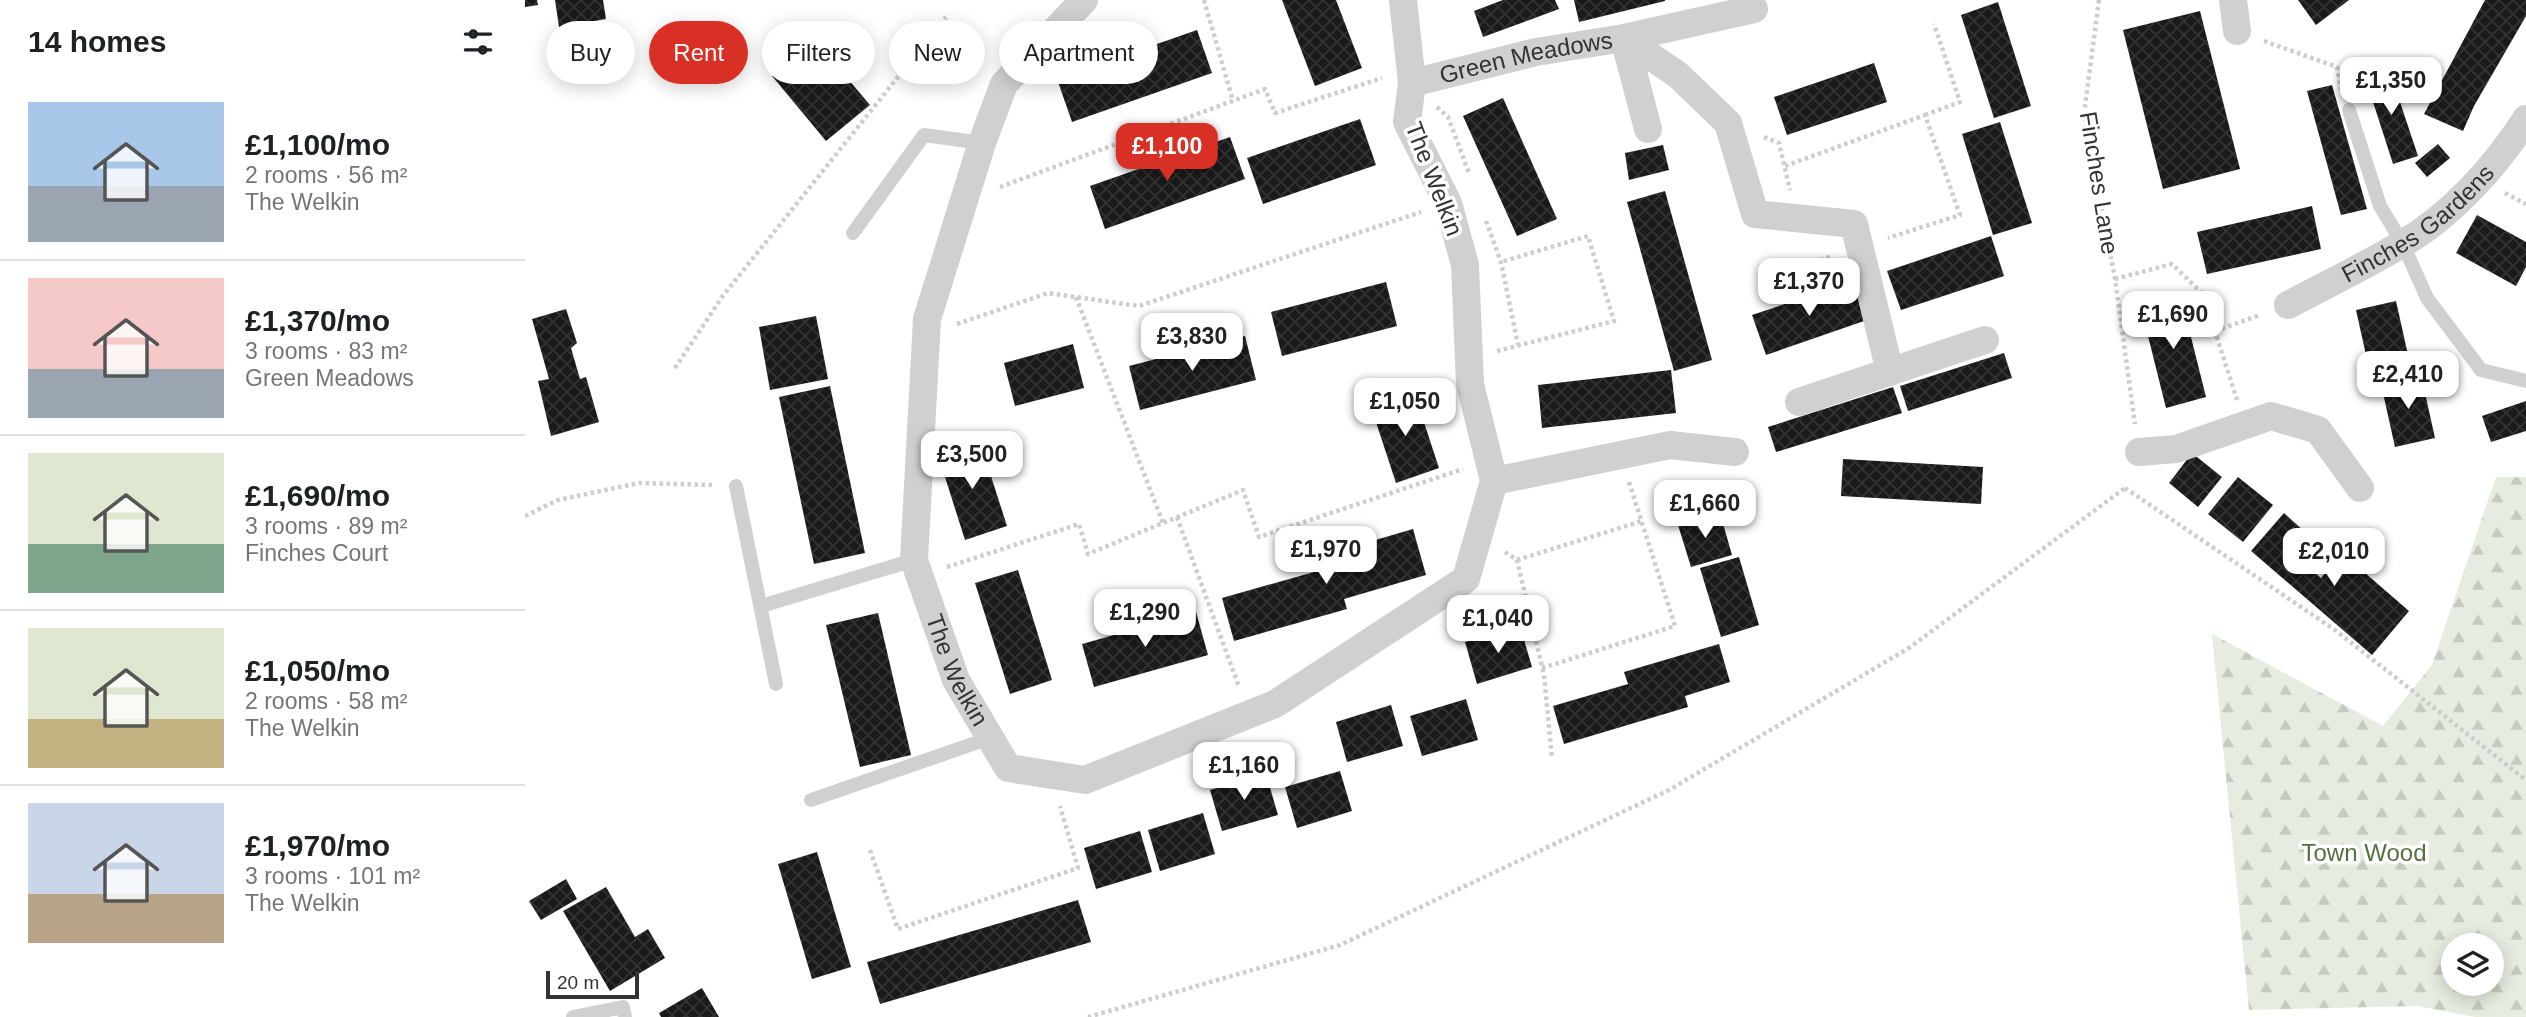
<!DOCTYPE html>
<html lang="en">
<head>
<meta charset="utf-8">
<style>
  body { margin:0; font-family:Arial,sans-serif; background:#f2f2f2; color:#202124; height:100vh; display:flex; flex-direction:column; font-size:26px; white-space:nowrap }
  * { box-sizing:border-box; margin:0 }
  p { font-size:23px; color:#757577 }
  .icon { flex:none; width:38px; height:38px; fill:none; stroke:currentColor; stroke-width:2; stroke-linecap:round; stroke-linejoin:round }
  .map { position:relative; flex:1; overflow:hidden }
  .panel { display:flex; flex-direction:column; background:#fff; width:525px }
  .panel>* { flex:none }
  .guide { position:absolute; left:21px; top:21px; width:665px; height:63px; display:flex; gap:14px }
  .fabs { position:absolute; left:1916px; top:933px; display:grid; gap:14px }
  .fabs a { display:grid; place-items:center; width:63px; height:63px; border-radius:50%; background:#fff; box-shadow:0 4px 18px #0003; font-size:35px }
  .scale { position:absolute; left:21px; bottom:18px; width:93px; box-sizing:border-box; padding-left:7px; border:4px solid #333; border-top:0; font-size:19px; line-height:24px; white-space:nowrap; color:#333; -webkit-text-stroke:5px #fff; paint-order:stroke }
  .price { position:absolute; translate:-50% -60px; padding:0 16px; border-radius:14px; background:#fff; color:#222; font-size:23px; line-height:46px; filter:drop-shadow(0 2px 4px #0008) }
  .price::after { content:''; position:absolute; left:50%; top:42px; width:21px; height:16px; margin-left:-10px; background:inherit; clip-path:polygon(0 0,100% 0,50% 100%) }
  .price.current { background:#d93025; color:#fff }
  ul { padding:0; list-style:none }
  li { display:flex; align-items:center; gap:21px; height:175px; padding:0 28px }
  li+li { border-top:2px solid #e0e0e0 }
  li span { display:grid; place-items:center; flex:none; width:196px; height:140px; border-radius:0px; color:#555 }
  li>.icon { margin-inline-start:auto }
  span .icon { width:84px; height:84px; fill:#fffc; stroke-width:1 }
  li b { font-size:30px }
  h2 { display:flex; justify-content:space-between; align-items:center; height:84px; padding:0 28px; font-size:30px }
  .tag { padding:0 24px; border-radius:32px; background:#fff; box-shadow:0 4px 18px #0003; font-size:24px; line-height:63px }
  .tag.current { background:#d93025; color:#fff }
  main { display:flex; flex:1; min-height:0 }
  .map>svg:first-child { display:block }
  .forest { fill:url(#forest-firs); fill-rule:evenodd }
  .building { fill:url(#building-cross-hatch) }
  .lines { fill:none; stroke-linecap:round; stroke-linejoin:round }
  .path { stroke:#cdcdcd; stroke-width:4.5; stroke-dasharray:3.5 3.5; stroke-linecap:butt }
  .lane { stroke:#d0d0d0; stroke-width:14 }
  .street { stroke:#d0d0d0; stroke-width:28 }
  .labels { text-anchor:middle; stroke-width:7; stroke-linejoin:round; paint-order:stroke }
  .street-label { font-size:24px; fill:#333; stroke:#fff }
  .park-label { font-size:24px; fill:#56703f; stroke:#fff }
</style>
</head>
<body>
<main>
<section class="panel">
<h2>14 homes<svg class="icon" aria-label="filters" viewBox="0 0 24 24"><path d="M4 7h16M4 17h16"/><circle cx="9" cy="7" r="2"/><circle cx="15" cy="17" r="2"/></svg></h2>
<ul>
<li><span style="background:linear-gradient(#a9c7e8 60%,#9aa5b1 0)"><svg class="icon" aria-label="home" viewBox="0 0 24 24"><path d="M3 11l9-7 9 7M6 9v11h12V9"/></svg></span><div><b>£1,100/mo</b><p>2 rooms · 56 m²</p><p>The Welkin</p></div></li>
<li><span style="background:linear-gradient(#f6c9c9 65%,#9aa5b1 0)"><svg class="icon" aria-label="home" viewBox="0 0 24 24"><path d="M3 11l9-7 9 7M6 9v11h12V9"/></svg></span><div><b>£1,370/mo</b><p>3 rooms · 83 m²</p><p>Green Meadows</p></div></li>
<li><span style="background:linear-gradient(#dfe7d0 65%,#7fa58c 0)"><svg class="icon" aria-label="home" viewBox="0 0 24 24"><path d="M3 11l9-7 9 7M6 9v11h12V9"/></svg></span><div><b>£1,690/mo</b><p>3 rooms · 89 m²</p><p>Finches Court</p></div></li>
<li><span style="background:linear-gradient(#dfe7d0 65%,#c2b280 0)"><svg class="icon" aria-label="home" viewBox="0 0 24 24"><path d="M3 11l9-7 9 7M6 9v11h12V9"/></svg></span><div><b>£1,050/mo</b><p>2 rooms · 58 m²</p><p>The Welkin</p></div></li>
<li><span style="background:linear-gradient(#c9d6e8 65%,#b9a48a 0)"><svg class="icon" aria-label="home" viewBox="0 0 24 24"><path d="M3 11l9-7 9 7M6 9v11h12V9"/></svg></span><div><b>£1,970/mo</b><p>3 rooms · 101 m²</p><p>The Welkin</p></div></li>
</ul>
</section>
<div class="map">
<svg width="2001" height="1017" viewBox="0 0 2001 1017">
  <defs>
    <pattern id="forest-firs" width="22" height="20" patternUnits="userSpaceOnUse" patternTransform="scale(1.75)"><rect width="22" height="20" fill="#e6ecdf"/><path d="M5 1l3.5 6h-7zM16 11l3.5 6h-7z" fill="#c6cbc0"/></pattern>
    <pattern id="building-cross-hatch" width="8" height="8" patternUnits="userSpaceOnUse" patternTransform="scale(1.75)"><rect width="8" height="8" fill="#1a1a1a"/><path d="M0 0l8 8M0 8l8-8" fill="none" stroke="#333"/></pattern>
  </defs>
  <rect width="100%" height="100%" fill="#fff"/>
  <path class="forest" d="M1971 477H2001V1017H1950L1893 1006 1724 1010 1687 634 1858 726 1907 665ZM1928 945H1967V984H1928Z"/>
  <g class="building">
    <polygon points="0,0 12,0 13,5 0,7"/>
    <polygon points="30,0 78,0 81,19 34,27"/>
    <polygon points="757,0 811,0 837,68 790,86"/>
    <polygon points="978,0 1030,0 1034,9 958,37 949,11"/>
    <polygon points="1049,0 1140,0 1140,1 1054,22"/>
    <polygon points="1773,0 1824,0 1791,25"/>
    <polygon points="1960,0 2001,0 2001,16 1949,106 1938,131 1899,114"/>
    <polygon points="1473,2 1506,106 1469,118 1436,15"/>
    <polygon points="1675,11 1715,169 1638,189 1598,30"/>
    <polygon points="672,30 687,73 547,122 532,79"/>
    <polygon points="290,40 345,105 301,141 247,76"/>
    <polygon points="1349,63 1362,102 1262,135 1249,97"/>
    <polygon points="1864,69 1893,156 1868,164 1840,77"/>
    <polygon points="1807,85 1842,209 1816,215 1782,91"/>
    <polygon points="978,98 1032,219 992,236 938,116"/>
    <polygon points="835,119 851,165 738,204 722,158"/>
    <polygon points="1475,122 1507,223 1468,235 1437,134"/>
    <polygon points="705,137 720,179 580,229 565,186"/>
    <polygon points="1913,144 1925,158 1902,177 1890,163"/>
    <polygon points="1138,145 1144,170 1104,180 1100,153"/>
    <polygon points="1140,191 1187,360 1149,371 1102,202"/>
    <polygon points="1787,206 1796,249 1682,274 1672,232"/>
    <polygon points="1952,215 2001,242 2001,267 1991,286 1931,253"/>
    <polygon points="1466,236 1479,276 1376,310 1362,271"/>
    <polygon points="1329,281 1342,320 1241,355 1227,315"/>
    <polygon points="861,282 872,326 757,356 746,312"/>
    <polygon points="1655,293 1681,397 1641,408 1615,304"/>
    <polygon points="1871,301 1885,364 1845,373 1831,310"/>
    <polygon points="41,309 52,343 46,348 55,379 61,377 74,422 26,436 13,381 24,379 7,319"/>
    <polygon points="291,316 303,379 245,390 234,327"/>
    <polygon points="720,336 731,380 615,410 604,366"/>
    <polygon points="548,344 559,388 490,406 479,363"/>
    <polygon points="1479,353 1487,378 1383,411 1375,386"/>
    <polygon points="1146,370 1151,413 1017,428 1013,385"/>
    <polygon points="1896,375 1910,438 1870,447 1856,384"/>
    <polygon points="305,386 340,553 289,564 254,397"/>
    <polygon points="1368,387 1377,413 1251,452 1243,427"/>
    <polygon points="889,392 914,468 871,483 846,407"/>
    <polygon points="2001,401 2001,431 1966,442 1957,416"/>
    <polygon points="455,442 482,526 440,540 413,455"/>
    <polygon points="1667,453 1697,477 1673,507 1644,483"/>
    <polygon points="1318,459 1458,467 1456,504 1316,496"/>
    <polygon points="1713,477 1748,505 1718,542 1683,514"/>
    <polygon points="1195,513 1207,555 1166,567 1153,525"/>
    <polygon points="1759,513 1780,532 1764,550 1796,578 1817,553 1884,611 1847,655 1726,551"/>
    <polygon points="888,529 901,575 819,599 822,609 709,641 697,598 810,566 806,553"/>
    <polygon points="1214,557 1234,625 1196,637 1175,568"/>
    <polygon points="493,570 527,680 485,694 450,583"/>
    <polygon points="671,612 683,655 569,687 557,644"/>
    <polygon points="353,613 386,755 335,767 301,625"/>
    <polygon points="995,626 1007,667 952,684 940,642"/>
    <polygon points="1194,644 1205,682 1160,696 1163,707 1039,744 1028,706 1103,684 1099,672"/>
    <polygon points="941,699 953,740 897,756 885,716"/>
    <polygon points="866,705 878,746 822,762 811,722"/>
    <polygon points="815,771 827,811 772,828 760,787"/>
    <polygon points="741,774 753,815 697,831 685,790"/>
    <polygon points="678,813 690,854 635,871 623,830"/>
    <polygon points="615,831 627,872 571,889 559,848"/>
    <polygon points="292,852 326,967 287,979 253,864"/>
    <polygon points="41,879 52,899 16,920 4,901"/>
    <polygon points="81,887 110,937 123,929 140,958 85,991 38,911"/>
    <polygon points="553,900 566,942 355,1004 342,962"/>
    <polygon points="177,988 194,1017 136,1017 134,1013"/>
  </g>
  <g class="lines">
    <g class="path">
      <polyline points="679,0 708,101"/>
      <polyline points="1574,0 1559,114 1590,279 1610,424"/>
      <polyline points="1739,41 1812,67 1816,89"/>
      <polyline points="912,107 923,117 944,173"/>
      <polyline points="1400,115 1435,102 1409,24"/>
      <polyline points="1239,137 1254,143 1265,190"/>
      <polyline points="1260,166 1400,115 1435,215 1363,238"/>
      <polyline points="475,187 740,89 750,113 857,78"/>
      <polyline points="1980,193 2001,204"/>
      <polyline points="961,221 976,262 993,345"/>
      <polyline points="1268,268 1308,256"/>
      <polyline points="1590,279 1647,264 1678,294 1712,400"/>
      <polyline points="551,297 638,523"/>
      <polyline points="432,324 523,293 614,306 896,212"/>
      <polyline points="1690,331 1735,315"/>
      <polyline points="972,351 1089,321 1063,236 976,262"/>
      <polyline points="150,368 197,297 421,17"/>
      <polyline points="1600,488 1810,630 2001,780"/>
      <polyline points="0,516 33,500 114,483 190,485"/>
      <polyline points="652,517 714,687"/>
      <polyline points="980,552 992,560 1019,675 1027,759"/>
      <polyline points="992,560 1117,521"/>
      <polyline points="422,567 554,524 563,554 718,490 734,537 938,469"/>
      <polyline points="1017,668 1150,626 1104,482"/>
      <polyline points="345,850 373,929 553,868 535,806"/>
      <polyline points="563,1017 815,945 1144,790 1384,648 1600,488"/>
    </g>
    <g class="lane">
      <polyline points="1824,110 1855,206 1878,244 1902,298 1956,370 2001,381"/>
      <polyline points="328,233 399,135 457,143"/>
      <polyline points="211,486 251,684"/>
      <polyline points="236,606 389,560"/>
      <polyline points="286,800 465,738"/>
      <polyline points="48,1017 98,1007 100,1017"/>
    </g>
    <g class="street">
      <path id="s1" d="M559 0 479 84 457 143 402 319 389 560 431 680 483 768 560 780 750 704 941 579 969 481 945 384 940 265 923 203 882 122 887 83 878 0"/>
      <polyline points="1708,0 1712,31"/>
      <path id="s2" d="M887 83 1011 52 1099 38 1153 75 1203 123 1230 214 1329 224 1365 372"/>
      <polyline points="1123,129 1099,38 1229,9"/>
      <path id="s3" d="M1763 305C1801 285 1840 266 1877 244 1926 216 1971 166 2001 119"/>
      <polyline points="1274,402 1460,340"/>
      <polyline points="1614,452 1651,449 1746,416 1793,430 1835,488"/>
      <polyline points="969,481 1145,445 1210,452"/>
    </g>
  </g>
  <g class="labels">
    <g class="street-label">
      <text dy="8" stroke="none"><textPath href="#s2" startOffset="117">Green Meadows</textPath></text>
      <text transform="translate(909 179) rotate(69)" y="8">The Welkin</text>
      <text transform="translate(1574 183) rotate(81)" y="8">Finches Lane</text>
      <text dy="8" stroke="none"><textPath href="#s3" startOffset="154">Finches Gardens</textPath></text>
      <text dy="8" stroke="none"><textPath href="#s1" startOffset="723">The Welkin</textPath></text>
    </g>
    <g class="park-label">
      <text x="1839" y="861">Town Wood</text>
    </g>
  </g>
</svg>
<div class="fabs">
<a><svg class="icon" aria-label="layers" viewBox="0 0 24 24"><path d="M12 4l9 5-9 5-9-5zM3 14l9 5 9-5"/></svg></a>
</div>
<div class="scale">20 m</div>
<b class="price" style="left:1866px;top:117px">£1,350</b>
<b class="price current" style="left:642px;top:183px">£1,100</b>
<b class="price" style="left:1284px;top:318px">£1,370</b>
<b class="price" style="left:1648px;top:351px">£1,690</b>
<b class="price" style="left:667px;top:373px">£3,830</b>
<b class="price" style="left:1883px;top:411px">£2,410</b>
<b class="price" style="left:880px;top:438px">£1,050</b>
<b class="price" style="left:447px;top:491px">£3,500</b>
<b class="price" style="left:1180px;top:540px">£1,660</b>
<b class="price" style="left:801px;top:586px">£1,970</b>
<b class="price" style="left:1809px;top:588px">£2,010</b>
<b class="price" style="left:620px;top:649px">£1,290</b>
<b class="price" style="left:973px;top:655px">£1,040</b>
<b class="price" style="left:719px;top:802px">£1,160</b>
<div class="guide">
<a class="tag">Buy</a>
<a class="tag current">Rent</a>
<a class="tag">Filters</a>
<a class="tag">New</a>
<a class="tag">Apartment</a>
</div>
</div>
</main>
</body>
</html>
